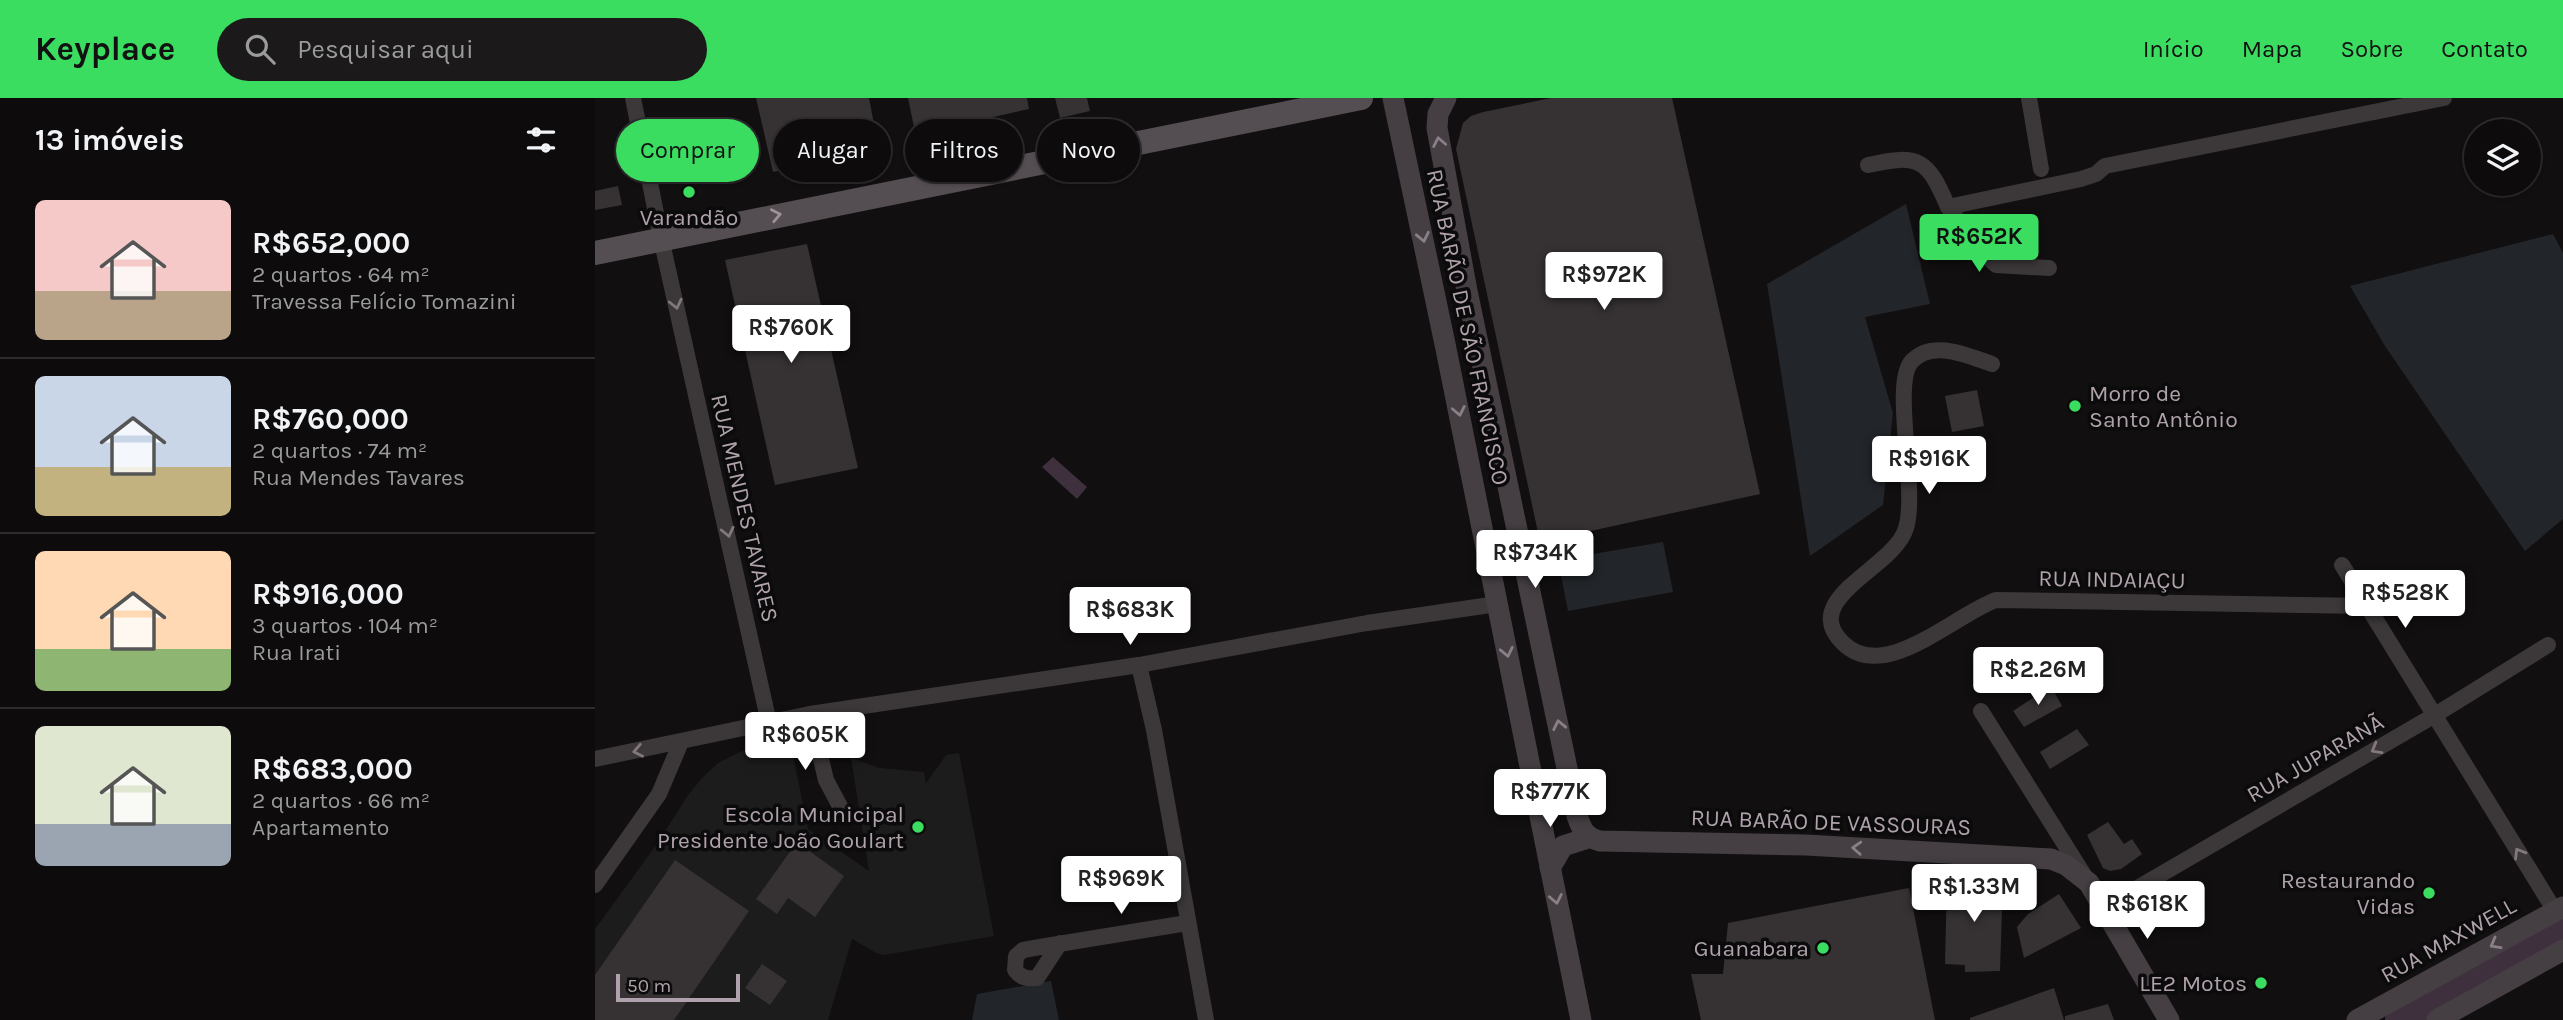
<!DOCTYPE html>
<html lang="pt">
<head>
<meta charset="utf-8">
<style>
  body { margin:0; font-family:Karla,sans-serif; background:#1b191a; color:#f1f3f6; height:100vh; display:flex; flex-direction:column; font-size:26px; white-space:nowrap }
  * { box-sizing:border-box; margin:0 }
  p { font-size:23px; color:#9a9b9d }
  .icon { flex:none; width:38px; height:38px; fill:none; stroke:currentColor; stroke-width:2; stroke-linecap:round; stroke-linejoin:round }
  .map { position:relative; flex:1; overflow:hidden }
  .sheet { display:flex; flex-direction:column; background:#0d0b0c; width:595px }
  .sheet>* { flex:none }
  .banner { position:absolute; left:21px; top:21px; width:665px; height:63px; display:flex; gap:14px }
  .buttons { position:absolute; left:1869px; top:21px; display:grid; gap:14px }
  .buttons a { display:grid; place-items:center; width:77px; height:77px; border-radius:50%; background:#0d0b0c; box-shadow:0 2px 5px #0004,0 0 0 2px #2d2b2d; font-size:35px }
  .scale { position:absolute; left:21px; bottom:18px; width:124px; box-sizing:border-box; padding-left:7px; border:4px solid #b0a2ac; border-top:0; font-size:19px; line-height:24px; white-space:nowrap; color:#b0a2ac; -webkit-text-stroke:5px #0c0b0b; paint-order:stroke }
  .price { position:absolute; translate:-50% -60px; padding:0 16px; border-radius:7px; background:#fff; color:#222; font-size:23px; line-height:46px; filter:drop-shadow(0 2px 4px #0008) }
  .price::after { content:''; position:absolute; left:50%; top:42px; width:21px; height:16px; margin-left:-10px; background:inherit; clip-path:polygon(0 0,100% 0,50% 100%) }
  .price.selected { background:#3bdd60; color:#111 }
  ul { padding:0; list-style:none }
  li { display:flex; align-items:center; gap:21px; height:175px; padding:0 35px }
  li+li { border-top:2px solid #2d2b2d }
  li span { display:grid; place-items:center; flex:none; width:196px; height:140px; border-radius:10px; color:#555 }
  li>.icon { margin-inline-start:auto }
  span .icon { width:84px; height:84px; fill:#fffc; stroke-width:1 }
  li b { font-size:30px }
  h2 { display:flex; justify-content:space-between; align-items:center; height:84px; padding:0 35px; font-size:30px }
  .chip { padding:0 24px; border-radius:32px; background:#0d0b0c; box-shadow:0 2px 5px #0004,0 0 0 2px #2d2b2d; font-size:24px; line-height:63px }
  .chip.selected { background:#3bdd60; color:#111 }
  header { display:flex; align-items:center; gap:42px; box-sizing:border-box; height:98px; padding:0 35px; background:#3bdd60; color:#111 }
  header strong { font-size:33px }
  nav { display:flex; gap:38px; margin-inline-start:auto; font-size:24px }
  .search { width:490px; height:63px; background:#1b191a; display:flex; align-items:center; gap:18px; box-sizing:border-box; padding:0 24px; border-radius:38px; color:#9a9b9d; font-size:26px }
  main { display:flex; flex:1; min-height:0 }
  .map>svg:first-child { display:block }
  .built { fill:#1d1c1c }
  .green { fill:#22252a }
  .water { fill:#3f303e }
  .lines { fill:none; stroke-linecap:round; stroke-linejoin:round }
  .river { stroke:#3f303e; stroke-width:30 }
  .building { fill:#363233 }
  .street { stroke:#3c383a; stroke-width:16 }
  .secondary { stroke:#453f43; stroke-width:21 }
  .primary { stroke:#544d52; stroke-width:24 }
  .oneway { stroke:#8b7f87 }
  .oneway2 { stroke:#9e919a }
  .oneway3 { stroke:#82787e }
  .poi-dot { fill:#3bdd60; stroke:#0c0b0b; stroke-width:2.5 }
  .labels { text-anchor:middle; stroke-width:7; stroke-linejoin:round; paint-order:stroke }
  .poi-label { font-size:23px; fill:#b0a2ac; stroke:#0c0b0b; text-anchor:end }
  .street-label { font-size:23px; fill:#b0a2ac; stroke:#0c0b0b }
</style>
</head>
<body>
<header>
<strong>Keyplace</strong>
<div class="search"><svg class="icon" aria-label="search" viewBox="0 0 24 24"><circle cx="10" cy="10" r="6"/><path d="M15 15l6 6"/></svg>Pesquisar aqui</div>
<nav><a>Início</a><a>Mapa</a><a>Sobre</a><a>Contato</a></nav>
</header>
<main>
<section class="sheet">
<h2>13 imóveis<svg class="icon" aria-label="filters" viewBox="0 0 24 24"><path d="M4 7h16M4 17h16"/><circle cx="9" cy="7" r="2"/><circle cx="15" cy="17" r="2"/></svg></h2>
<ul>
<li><span style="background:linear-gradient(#f6c9c9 65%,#b9a48a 0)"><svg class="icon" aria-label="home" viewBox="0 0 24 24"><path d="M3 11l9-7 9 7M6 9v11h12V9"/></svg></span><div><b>R$652,000</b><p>2 quartos · 64 m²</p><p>Travessa Felício Tomazini</p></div></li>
<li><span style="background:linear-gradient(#c9d6e8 65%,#c2b280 0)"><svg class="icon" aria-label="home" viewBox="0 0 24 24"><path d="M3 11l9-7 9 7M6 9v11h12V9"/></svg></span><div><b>R$760,000</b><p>2 quartos · 74 m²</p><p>Rua Mendes Tavares</p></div></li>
<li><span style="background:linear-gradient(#ffd9b3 70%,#8fb573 0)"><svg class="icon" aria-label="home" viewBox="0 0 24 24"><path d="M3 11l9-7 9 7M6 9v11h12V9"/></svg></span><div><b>R$916,000</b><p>3 quartos · 104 m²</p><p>Rua Irati</p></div></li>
<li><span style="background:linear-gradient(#dfe7d0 70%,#9aa5b1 0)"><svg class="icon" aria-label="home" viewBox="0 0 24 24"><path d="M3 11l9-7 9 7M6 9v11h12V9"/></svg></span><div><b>R$683,000</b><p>2 quartos · 66 m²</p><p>Apartamento</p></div></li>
</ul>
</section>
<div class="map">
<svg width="1968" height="922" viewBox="0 0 1968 922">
  <rect width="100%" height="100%" fill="#110f10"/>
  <polygon class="built" points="194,637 213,731 274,773 256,660 285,670 329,674 331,685 351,657 364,655 399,838 289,857 281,855 257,841 233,922 0,922 0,831 64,743 93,697 108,679 123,665 145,654 171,642"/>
  <g class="green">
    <polygon points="1311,106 1335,206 1270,219 1298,315 1288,407 1215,458 1172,186"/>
    <polygon points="1958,136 1968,155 1968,421 1930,453 1790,248 1755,188"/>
    <polygon points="1068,444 1078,494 973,513 963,462"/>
    <polygon points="456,883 464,922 377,922 382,896"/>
  </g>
  <polygon class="water" points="458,359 492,389 482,401 447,369"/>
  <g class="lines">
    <polyline class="river" points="1805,922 1968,833"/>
  </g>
  <g class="building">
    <polygon points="161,0 274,0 284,52 178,74"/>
    <polygon points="313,0 432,0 434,11 357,28 358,32 321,39"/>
    <polygon points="460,0 492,0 495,13 465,20"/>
    <polygon points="956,0 1077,0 1165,396 945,444 861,51 868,25 876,18 888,14"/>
    <polygon points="23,88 27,107 0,112 0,93"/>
    <polygon points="212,146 263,370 180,387 130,162"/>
    <polygon points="1382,292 1389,328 1357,334 1350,298"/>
    <polygon points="1456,588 1467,608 1429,629 1418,613"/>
    <polygon points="1482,631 1494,647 1455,671 1445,654"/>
    <polygon points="1513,724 1529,746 1537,741 1547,756 1526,771 1515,773 1508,770 1492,737"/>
    <polygon points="202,744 249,778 220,819 193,800 182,816 161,801"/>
    <polygon points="80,762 154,813 79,922 0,922 0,877"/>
    <polygon points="1352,780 1408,781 1405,873 1370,874 1370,867 1350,866"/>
    <polygon points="1314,790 1340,922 1106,922 1096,876 1128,876 1133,825"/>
    <polygon points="1464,796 1486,830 1429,860 1422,829 1433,816"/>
    <polygon points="167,866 192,883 175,907 150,890"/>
    <polygon points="1459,890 1469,922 1375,922 1375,920"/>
    <polygon points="1513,906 1519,922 1470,922 1470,918"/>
  </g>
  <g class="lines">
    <g class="street">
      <polyline points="38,0 66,140 174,625"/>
      <polyline points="1434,0 1446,71"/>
      <path d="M1273 67C1325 55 1333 62 1353 109L1486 81 1501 76 1510 68 1849 0"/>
      <polyline points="1353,109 1386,153 1401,167 1454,170"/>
      <path d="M1397 266C1373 258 1338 241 1317 263 1296 284 1323 391 1311 430 1300 470 1202 500 1248 545 1289 586 1359 517 1401 502L1774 508"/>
      <polyline points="1747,467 1960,813"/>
      <polyline points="544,567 559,632 611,922"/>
      <polyline points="1386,613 1489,777"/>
      <polyline points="215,616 231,682 248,714"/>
      <polyline points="0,661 215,616 544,567 772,525 902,506"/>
      <polyline points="0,787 64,696 86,644"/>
      <polyline points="1508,810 1840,617 1953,547"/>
      <path d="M465 845 442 880C432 881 426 880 420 872L421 858 428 852 445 849 592 825"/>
    </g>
    <g class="secondary">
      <polyline points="798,0 850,246 986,922"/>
      <path d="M851 0 843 16 842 30 872 193 982 718C987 732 990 739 1005 743L1211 747 1456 761 1471 767 1494 785 1574 922"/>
      <polyline points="955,770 968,748 993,740"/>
      <polyline points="1762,922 1968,809"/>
      <polyline points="1842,922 1968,852"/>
    </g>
    <polyline class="primary" points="0,155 766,0"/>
  </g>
  <defs><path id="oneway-chevron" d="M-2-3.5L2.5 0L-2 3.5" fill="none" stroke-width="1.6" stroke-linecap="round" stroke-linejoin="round" transform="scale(1.75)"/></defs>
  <g class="oneway">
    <use href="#oneway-chevron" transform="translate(844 44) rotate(-101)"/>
    <use href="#oneway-chevron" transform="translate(828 139) rotate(78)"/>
    <use href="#oneway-chevron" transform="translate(864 313) rotate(79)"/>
    <use href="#oneway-chevron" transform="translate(912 554) rotate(78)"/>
    <use href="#oneway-chevron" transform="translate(964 627) rotate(-102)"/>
    <use href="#oneway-chevron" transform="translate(1262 750) rotate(-177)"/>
    <use href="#oneway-chevron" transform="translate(961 801) rotate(79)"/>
    <use href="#oneway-chevron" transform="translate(1900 846) rotate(151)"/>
  </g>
  <use class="oneway2" href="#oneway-chevron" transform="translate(181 117) rotate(-11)"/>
  <g class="oneway3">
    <use href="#oneway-chevron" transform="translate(81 206) rotate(77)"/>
    <use href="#oneway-chevron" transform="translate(133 434) rotate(77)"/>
    <use href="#oneway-chevron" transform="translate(1781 651) rotate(150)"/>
    <use href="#oneway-chevron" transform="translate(43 653) rotate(169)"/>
    <use href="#oneway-chevron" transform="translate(1924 755) rotate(-121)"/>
  </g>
  <g class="poi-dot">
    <circle cx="94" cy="94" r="7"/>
    <circle cx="1480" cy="308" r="7"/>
    <circle cx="323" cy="729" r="7"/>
    <circle cx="1834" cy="795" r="7"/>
    <circle cx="1228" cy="850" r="7"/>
    <circle cx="1666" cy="885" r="7"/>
  </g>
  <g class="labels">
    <g class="poi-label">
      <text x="94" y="127" text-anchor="middle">Varandão</text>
      <text x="1494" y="303" text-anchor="start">Morro de<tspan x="1494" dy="26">Santo Antônio</tspan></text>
      <text x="309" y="724">Escola Municipal<tspan x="309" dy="26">Presidente João Goulart</tspan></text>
      <text x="1820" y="790">Restaurando<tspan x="1820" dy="26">Vidas</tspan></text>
      <text x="1214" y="858">Guanabara</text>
      <text x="1652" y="893">LE2 Motos</text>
    </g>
    <g class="street-label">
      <text transform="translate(873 229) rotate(78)" y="8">RUA BARÃO DE SÃO FRANCISCO</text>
      <text transform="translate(150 410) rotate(77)" y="8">RUA MENDES TAVARES</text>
      <text transform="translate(1517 481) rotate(1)" y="8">RUA INDAIAÇU</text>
      <text transform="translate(1720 660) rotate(-30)" y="8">RUA JUPARANÃ</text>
      <text transform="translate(1236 724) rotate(2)" y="8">RUA BARÃO DE VASSOURAS</text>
      <text transform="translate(1853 842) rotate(-29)" y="8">RUA MAXWELL</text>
    </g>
  </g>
</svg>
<div class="buttons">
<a><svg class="icon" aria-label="layers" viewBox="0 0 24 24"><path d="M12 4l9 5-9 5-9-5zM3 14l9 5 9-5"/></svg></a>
</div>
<div class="scale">50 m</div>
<b class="price selected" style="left:1384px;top:176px">R$652K</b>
<b class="price" style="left:1009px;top:214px">R$972K</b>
<b class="price" style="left:196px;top:267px">R$760K</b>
<b class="price" style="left:1334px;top:398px">R$916K</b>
<b class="price" style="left:940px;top:492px">R$734K</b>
<b class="price" style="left:1810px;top:532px">R$528K</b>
<b class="price" style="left:535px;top:549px">R$683K</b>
<b class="price" style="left:1443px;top:609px">R$2.26M</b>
<b class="price" style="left:210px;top:674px">R$605K</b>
<b class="price" style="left:955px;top:731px">R$777K</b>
<b class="price" style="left:526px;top:818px">R$969K</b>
<b class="price" style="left:1379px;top:826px">R$1.33M</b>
<b class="price" style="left:1552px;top:843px">R$618K</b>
<div class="banner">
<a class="chip selected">Comprar</a>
<a class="chip">Alugar</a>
<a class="chip">Filtros</a>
<a class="chip">Novo</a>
</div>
</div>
</main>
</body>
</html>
